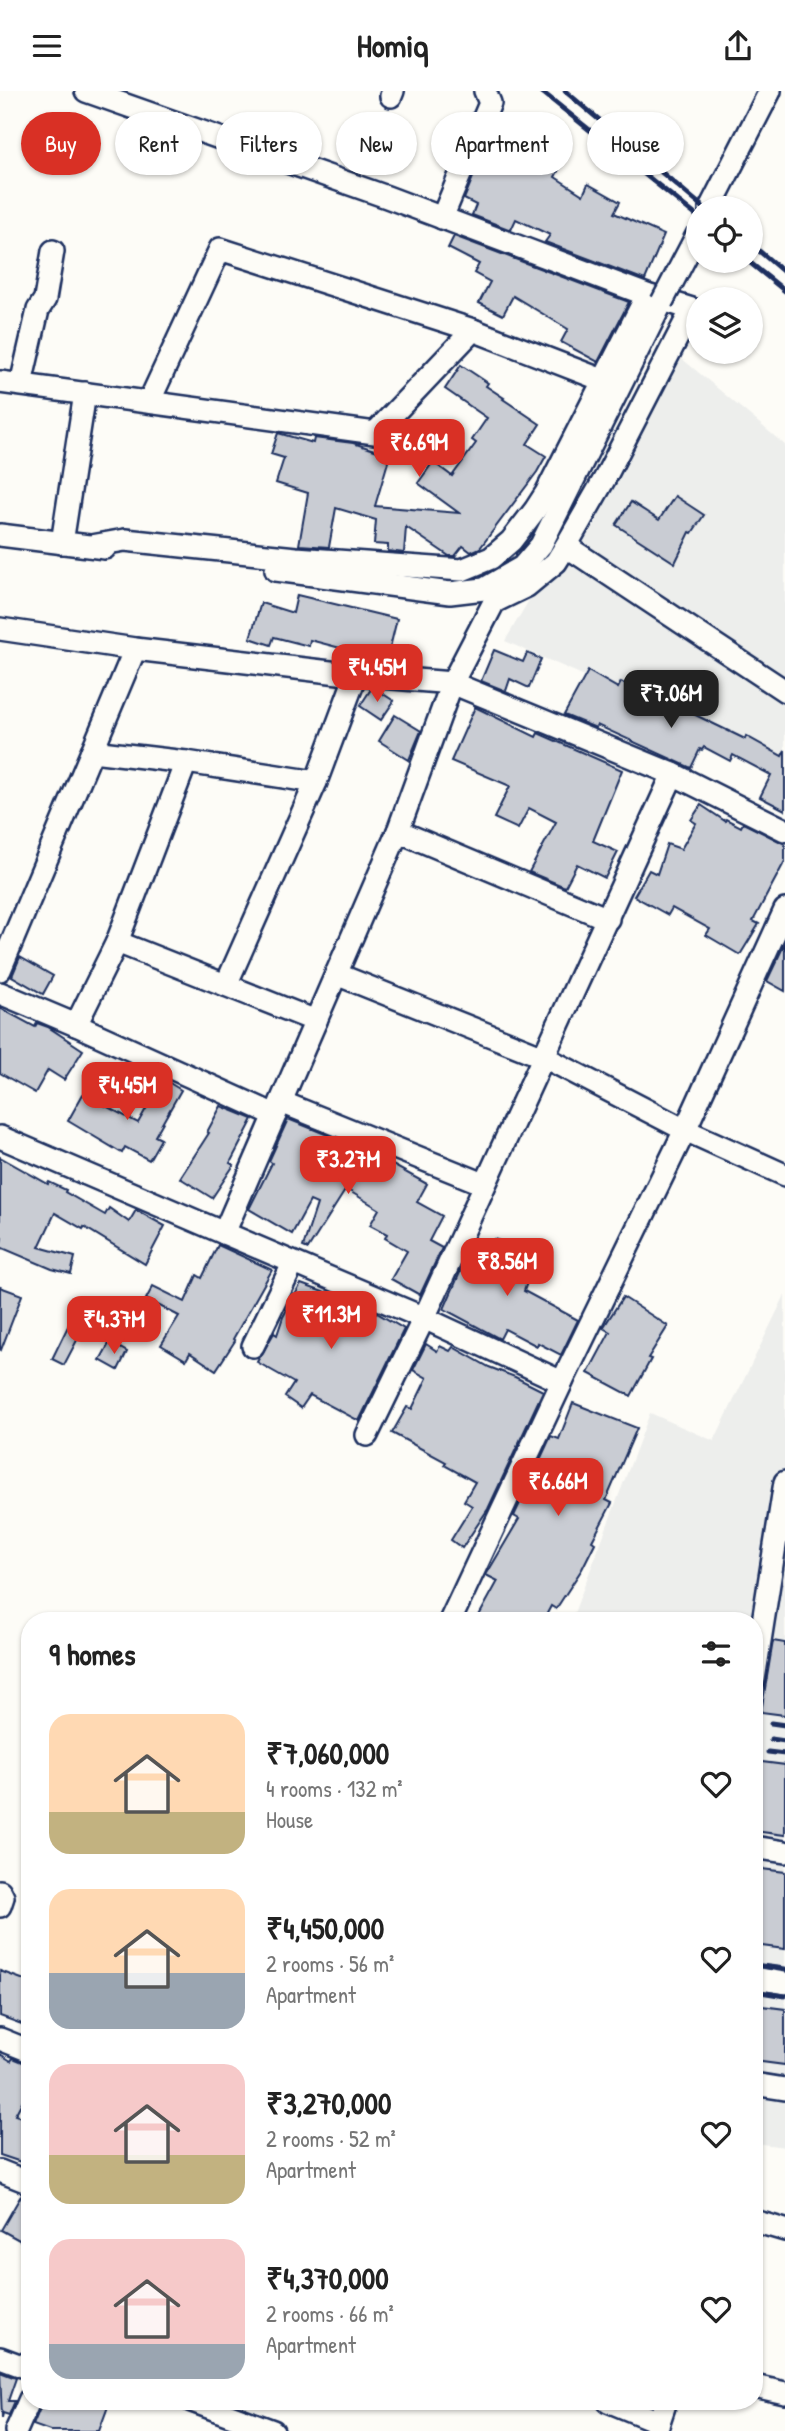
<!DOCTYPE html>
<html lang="en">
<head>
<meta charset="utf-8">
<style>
  body { margin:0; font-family:"Patrick Hand",sans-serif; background:#f2f2f2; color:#222; height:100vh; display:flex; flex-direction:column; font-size:26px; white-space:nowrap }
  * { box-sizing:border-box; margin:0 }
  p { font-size:23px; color:#767676 }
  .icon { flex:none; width:38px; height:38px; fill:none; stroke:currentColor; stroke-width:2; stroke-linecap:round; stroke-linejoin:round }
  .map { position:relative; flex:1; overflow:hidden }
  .drawer { position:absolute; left:21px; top:1521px; width:742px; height:798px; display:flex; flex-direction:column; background:#fff; border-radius:28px; box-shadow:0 2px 5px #0004 }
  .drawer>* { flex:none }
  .hud { position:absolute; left:21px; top:21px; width:744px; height:63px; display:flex; gap:14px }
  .buttons { position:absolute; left:686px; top:105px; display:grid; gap:14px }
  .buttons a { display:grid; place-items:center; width:77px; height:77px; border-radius:50%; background:#fff; box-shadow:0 2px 5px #0004; font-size:35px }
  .price { position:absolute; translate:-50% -60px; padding:0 16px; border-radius:14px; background:#d93025; color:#fff; font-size:23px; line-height:46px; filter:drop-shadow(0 2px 4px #0008) }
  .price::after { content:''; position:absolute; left:50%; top:42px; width:21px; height:16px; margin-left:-10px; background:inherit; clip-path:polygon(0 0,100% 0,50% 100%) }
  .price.active { background:#222; color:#fff }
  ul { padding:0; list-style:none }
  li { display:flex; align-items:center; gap:21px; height:175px; padding:0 28px }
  li span { display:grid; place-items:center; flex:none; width:196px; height:140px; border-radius:21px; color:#555 }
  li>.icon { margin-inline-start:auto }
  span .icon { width:84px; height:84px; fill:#fffc; stroke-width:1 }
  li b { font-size:30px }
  h2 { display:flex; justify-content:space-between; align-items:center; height:84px; padding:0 28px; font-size:30px }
  .chip { padding:0 24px; border-radius:32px; background:#fff; box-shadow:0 2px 5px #0004; font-size:24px; line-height:63px }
  .chip.active { background:#d93025; color:#fff }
  header { display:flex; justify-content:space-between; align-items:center; height:91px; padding:0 28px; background:#fff; font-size:32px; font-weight:800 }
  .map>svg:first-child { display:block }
  .built { fill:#edeeec }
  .building { fill:#c9ccd3; stroke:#1b2f5e; stroke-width:2 }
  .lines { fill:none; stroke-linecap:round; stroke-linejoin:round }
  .minor-casing { stroke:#1b2f5e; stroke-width:26 }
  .minor { stroke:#fdfcf7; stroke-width:21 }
  .rail { stroke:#1b2f5e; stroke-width:5 }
  .minor-bridge-casing { stroke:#1b2f5e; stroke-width:26; stroke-linecap:butt }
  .minor-bridge { stroke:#fdfcf7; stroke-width:21 }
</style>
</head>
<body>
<header><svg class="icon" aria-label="menu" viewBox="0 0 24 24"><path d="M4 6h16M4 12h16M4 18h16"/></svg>Homiq<svg class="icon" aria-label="share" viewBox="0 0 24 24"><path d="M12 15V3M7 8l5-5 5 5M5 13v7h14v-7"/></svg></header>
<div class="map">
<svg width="785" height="2340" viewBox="0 0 785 2340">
  <rect width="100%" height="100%" fill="#fdfcf7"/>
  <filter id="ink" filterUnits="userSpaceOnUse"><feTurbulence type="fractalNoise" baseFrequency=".0143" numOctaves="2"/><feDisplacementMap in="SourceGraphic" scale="14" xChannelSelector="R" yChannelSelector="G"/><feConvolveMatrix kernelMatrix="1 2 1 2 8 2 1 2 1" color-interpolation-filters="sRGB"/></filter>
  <g filter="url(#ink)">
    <g class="built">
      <polygon points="674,261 785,354 785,673 505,550"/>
      <polygon points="785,1204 785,2056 754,2052 754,1530 571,1530 650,1322 714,1350"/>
    </g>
    <g class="building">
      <polygon points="506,34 566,65 555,86 583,104 588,93 620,111 614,122 664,144 645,189 545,151 550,144 516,128 511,139 472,124 476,114 464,108 480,69 486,72"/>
      <polygon points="454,145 629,211 598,271 561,251 568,238 513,205 503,224 479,212 490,191 474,182 479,173 448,157"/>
      <polygon points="461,274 488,292 486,295 504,307 503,308 540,333 527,353 546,365 537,381 480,457 471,461 463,455 455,465 449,465 406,436 404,462 388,460 388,454 374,453 376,429 336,417 329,456 299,454 308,402 276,392 284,367 271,363 278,342 313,352 314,347 353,352 390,364 375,415 459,422 418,392 433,371 452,385 476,352 472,349 487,327 445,298"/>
      <polygon points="675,405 704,424 692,442 690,441 675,472 616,434 631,411 659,429"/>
      <polygon points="297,504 397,528 386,573 365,572 367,564 310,549 309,555 274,546 271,554 250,547 261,512 293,522"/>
      <polygon points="494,559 523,571 527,562 541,568 529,597 510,588 506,600 481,590"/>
      <polygon points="588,580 618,597 621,591 682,621 683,618 745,648 746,645 782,665 785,659 785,719 760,706 771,684 733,664 730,670 704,656 702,659 700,658 691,677 597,634 596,637 564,624"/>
      <polygon points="371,598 377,599 394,610 381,629 360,615"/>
      <polygon points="475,616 536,646 538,642 622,679 593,750 618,761 605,787 577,773 565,796 529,781 556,731 529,717 518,738 494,727 510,695 451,670"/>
      <polygon points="395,624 421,640 409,669 379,650"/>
      <polygon points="701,714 725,730 726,728 741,736 743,732 785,753 785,770 753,830 759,833 740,864 706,844 710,838 672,817 668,824 634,805 649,779 657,783 667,753 681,758 696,732 691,729"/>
      <polygon points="785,852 785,900 767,890"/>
      <polygon points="20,866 53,885 43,903 12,885"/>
      <polygon points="0,917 35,936 37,932 48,936 83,959 64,989 48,979 35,1002 0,982"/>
      <polygon points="163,988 181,999 155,1045 161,1048 149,1069 125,1056 122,1062 68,1030 83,1003 138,1032"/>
      <polygon points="221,1015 253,1028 230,1072 234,1074 212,1107 180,1087 209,1042 207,1041"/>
      <polygon points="288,1028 387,1068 387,1071 427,1093 417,1111 442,1125 429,1150 442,1157 420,1204 391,1188 407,1160 385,1147 387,1143 370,1134 379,1118 346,1098 308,1158 303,1156 317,1113 310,1110 292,1143 249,1118 272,1072 269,1070"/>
      <polygon points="0,1066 48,1093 49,1091 66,1099 65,1101 105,1124 109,1117 129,1131 136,1119 165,1135 145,1173 84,1136 83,1138 55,1122 39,1156 75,1166 71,1183 52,1178 0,1156 2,1147 0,1146"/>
      <polygon points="477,1148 492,1153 494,1148 537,1163 524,1200 578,1229 561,1264 538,1252 537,1255 505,1238 500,1248 444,1218 465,1170 469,1172"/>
      <polygon points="218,1154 272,1179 233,1248 235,1250 216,1279 190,1262 186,1269 161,1254 179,1225 146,1208 153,1195 185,1211 197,1184 202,1187"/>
      <polygon points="301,1193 370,1218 404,1238 359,1330 310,1304 301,1317 285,1306 294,1292 257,1271 274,1242 277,1244 283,1226"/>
      <polygon points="0,1196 22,1204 1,1259 0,1258"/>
      <polygon points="623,1206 668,1235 648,1267 651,1268 631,1305 588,1282 610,1241 603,1237"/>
      <polygon points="71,1229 84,1236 64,1274 52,1268"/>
      <polygon points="110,1251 127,1261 118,1279 100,1269"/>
      <polygon points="426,1253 437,1260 440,1255 450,1260 453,1256 489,1276 515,1286 543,1300 488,1418 462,1457 451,1449 472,1415 464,1410 475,1391 444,1374 446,1371 392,1342 407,1316 412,1318 427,1287 413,1279"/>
      <polygon points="573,1312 637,1337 606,1409 612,1412 592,1450 595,1452 582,1478 556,1518 551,1515 543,1530 476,1530 498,1490 486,1484 519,1428 514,1425 551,1345 559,1348"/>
      <polygon points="773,1550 785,1552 785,1624 761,1621"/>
      <polygon points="754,1670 785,1674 785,1744 754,1740"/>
      <polygon points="754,1777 785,1781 785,1858 754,1854"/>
      <polygon points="0,1880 30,1891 30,1936 0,1925"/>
      <polygon points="754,1914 785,1918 785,1974 754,1970"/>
      <polygon points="0,1963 11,1970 13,1967 30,1974 30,1996 15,2024 30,2029 30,2074 0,2064"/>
      <polygon points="22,2103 30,2105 30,2155 1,2139"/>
      <polygon points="0,2281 16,2287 8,2310 15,2310 9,2324 3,2322 2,2327"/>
      <polygon points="43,2310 110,2310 99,2340 50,2340 33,2334"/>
    </g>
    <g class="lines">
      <g class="minor-casing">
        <g id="minor">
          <polyline points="86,0 387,106 647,204 546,402 535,419 511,450 491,467 462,479 296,467 125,449 91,455"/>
          <polyline points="391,5 393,0"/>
          <polyline points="710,117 770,0"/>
          <polyline points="442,127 490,12 485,0"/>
          <polyline points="0,291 375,342 473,239 605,290"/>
          <polyline points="21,293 38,219 45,208 53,160"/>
          <polyline points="149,311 220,158 473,239"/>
          <polyline points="0,444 105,457"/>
          <polyline points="62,452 85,302"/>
          <polyline points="566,455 605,387 692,218 650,205"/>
          <polyline points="276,479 450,502 484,498 522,476 541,454 662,211"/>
          <polyline points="0,538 135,558 356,584 452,592 673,683 785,739"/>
          <polyline points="92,660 186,671 316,691"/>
          <polyline points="398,740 608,828"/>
          <polyline points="117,851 316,930"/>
          <polyline points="0,879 135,558"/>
          <polyline points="336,883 544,966 685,1039 785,1084"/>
          <polyline points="226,894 316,691 356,584"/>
          <polyline points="0,902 76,934 275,1024"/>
          <polyline points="76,934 117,851 186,671"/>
          <polyline points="281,1011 484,1093"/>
          <polyline points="0,1046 224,1142 398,740 452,592 494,511 527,495 556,471 566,455 785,600"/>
          <polyline points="224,1142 424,1227 562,1291"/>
          <polyline points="253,1255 293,1173"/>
          <polyline points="367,1344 424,1227 673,683"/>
          <polyline points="450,1530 562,1291 685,1039 785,819"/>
          <polyline points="754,1588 785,1391"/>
          <polyline points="754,1756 785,1761"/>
          <polyline points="0,1800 3,1806 0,1815"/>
          <polyline points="754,1887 785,1892"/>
          <polyline points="0,1948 30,1960"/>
          <polyline points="754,1993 785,1998"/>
          <polyline points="0,2080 30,2092"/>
          <polyline points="754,2130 785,2139"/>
          <polyline points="0,2267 30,2278"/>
          <polyline points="754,2295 785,2302"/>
          <polyline points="192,2310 273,2340"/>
          <polyline points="608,2310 659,2331"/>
          <polyline points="16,2340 30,2308"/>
          <polyline points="656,2340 666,2310"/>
        </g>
      </g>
      <use href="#minor" class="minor"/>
      <g class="rail">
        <polyline points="541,0 698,126"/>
        <polyline points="565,0 704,117"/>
        <polyline points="751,153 785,182"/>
        <polyline points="748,170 785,200"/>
        <polyline points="771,1632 785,1634"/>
        <polyline points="771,1648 785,1650"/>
        <polyline points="768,1661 785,1663"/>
        <polyline points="754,1874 785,1878"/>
        <polyline points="754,1900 785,1905"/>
      </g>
      <g class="minor-bridge-casing">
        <polyline id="minor-bridge" points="662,211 698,142"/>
      </g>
      <use href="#minor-bridge" class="minor-bridge"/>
    </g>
  </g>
</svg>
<div class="buttons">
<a><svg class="icon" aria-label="locate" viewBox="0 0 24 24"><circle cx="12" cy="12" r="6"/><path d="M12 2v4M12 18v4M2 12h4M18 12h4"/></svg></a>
<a><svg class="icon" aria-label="layers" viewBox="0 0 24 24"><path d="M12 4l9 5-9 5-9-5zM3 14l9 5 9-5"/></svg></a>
</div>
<b class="price" style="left:419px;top:388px">₹6.69M</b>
<b class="price" style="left:377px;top:613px">₹4.45M</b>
<b class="price active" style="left:671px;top:639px">₹7.06M</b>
<b class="price" style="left:127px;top:1031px">₹4.45M</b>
<b class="price" style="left:348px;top:1105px">₹3.27M</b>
<b class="price" style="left:507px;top:1207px">₹8.56M</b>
<b class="price" style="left:331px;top:1260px">₹11.3M</b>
<b class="price" style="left:114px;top:1265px">₹4.37M</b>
<b class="price" style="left:558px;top:1427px">₹6.66M</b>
<div class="hud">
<a class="chip active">Buy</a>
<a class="chip">Rent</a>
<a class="chip">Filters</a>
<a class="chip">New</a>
<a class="chip">Apartment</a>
<a class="chip">House</a>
</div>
<section class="drawer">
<h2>9 homes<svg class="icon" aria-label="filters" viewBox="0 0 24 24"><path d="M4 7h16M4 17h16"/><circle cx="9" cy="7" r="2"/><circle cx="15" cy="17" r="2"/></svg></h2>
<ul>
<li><span style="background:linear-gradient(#ffd9b3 70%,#c2b280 0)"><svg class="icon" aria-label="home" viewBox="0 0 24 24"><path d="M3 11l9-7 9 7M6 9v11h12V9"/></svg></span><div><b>₹7,060,000</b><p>4 rooms · 132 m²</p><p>House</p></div><svg class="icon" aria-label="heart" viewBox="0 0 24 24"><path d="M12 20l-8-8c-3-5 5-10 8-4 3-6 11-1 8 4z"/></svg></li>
<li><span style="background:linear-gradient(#ffd9b3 60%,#9aa5b1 0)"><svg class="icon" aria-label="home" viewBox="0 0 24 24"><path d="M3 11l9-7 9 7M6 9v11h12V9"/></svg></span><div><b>₹4,450,000</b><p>2 rooms · 56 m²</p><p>Apartment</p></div><svg class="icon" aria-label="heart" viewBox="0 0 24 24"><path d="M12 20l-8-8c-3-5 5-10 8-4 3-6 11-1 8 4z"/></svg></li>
<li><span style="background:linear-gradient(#f6c9c9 65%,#c2b280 0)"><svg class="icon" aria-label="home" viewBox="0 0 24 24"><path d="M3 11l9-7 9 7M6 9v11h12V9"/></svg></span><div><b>₹3,270,000</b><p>2 rooms · 52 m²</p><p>Apartment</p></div><svg class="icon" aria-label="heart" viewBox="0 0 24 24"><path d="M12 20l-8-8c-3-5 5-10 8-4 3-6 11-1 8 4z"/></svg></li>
<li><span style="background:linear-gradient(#f6c9c9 75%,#9aa5b1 0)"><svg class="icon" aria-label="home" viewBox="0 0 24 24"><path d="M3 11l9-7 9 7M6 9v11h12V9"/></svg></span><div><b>₹4,370,000</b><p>2 rooms · 66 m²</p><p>Apartment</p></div><svg class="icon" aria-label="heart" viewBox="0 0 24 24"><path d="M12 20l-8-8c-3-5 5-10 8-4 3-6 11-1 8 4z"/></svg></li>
</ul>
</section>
</div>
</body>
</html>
